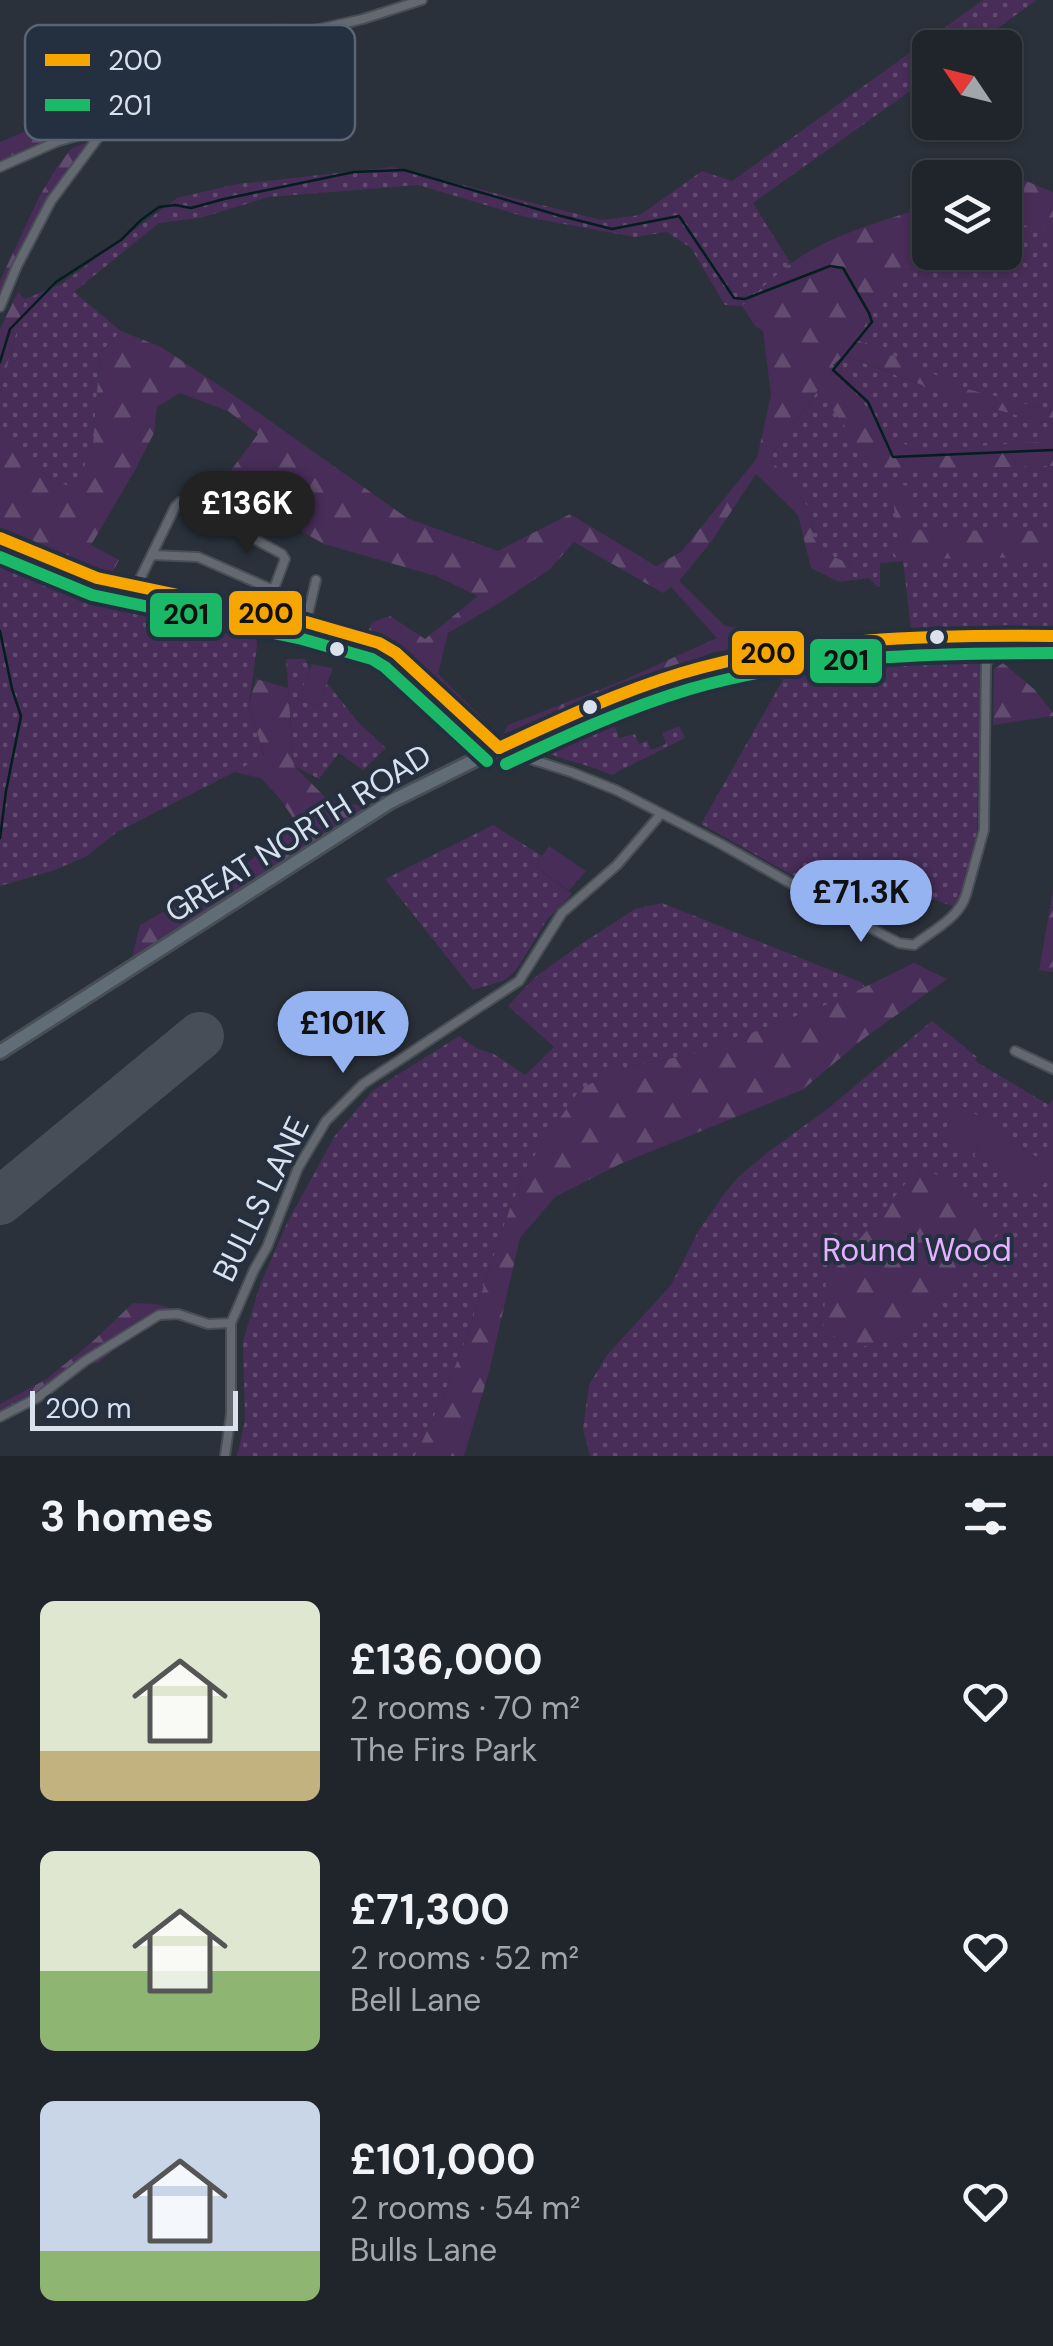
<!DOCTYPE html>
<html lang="en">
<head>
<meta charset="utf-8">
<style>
  body { margin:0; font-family:"DM Sans",sans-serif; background:#2d3138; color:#f1f3f6; height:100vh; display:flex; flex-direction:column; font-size:38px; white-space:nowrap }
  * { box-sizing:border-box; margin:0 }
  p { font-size:32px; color:#a2a5a9 }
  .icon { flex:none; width:55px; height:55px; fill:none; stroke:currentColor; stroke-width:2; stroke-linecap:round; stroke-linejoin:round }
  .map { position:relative; height:1456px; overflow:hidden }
  .drawer { display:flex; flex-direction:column; background:#20252c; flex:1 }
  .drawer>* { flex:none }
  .needle { width:65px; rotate:305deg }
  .controls { position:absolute; left:912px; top:30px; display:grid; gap:20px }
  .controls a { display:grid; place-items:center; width:110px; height:110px; border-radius:15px; background:#20252c; box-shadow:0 2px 8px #0004,0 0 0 2px #3d4248; font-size:50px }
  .scale { position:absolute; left:30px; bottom:25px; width:208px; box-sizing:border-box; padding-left:10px; border:5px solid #d9e1ec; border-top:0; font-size:28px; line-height:35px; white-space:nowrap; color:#d9e1ec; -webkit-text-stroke:8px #243040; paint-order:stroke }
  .price { position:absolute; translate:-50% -85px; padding:0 22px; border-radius:35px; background:#95b2f1; color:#111; font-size:32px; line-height:65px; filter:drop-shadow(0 2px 5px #0008) }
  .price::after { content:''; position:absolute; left:50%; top:60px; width:30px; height:22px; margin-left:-15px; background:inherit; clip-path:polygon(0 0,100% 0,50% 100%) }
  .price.on { background:#222; color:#fff }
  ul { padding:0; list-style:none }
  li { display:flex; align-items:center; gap:30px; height:250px; padding:0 40px }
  li span { display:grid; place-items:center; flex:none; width:280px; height:200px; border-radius:15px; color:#555 }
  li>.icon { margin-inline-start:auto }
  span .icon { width:120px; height:120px; fill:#fffc; stroke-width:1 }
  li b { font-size:42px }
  h2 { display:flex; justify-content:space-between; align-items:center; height:120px; padding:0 40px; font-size:42px }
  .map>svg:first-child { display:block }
  .green { fill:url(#green-dots) }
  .forest { fill:url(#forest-firs) }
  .pitch { fill:#472d57 }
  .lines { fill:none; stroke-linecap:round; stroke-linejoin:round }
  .stream { stroke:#041d1f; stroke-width:2.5 }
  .runway { stroke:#484e57; stroke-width:48 }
  .street-casing { stroke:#474e55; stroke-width:12 }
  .primary-casing { stroke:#474e55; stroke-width:18 }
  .street { stroke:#646971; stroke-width:8 }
  .primary { stroke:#606d76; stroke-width:12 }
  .bus-1-casing { stroke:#243040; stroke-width:20 }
  .bus-2-casing { stroke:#243040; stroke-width:20 }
  .bus-1 { stroke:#f7a600; stroke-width:12 }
  .bus-2 { stroke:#1ab867; stroke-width:12 }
  .bus-dot { fill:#d9e1ec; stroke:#243040; stroke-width:4 }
  .labels { text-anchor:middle; stroke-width:8; stroke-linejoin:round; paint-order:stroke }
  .street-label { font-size:32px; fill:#d9e1ec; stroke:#243040 }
  .park-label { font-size:32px; fill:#e4b1ff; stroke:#243040 }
  .key { fill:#243040; stroke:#5a6574; stroke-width:2.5 }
  .key-label { font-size:28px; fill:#d9e1ec }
  .line-badge { stroke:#243040; stroke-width:4 }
  .pale-badge-label { font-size:28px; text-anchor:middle; font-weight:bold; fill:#111 }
</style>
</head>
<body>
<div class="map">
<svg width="1053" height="1456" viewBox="0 0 1053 1456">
  <defs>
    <pattern id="green-dots" width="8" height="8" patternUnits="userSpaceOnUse" patternTransform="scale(2.5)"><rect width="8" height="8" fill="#472d57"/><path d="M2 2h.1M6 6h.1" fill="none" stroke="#614b6f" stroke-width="1.8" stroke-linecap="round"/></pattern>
    <pattern id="forest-firs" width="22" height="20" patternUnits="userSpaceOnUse" patternTransform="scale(2.5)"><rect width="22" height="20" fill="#472d57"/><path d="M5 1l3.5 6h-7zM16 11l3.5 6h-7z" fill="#614b6f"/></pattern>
  </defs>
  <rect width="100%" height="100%" fill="#2a313a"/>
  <g class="green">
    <polygon points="983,0 1037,0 971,47 930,48 930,77 753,203 791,264 742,306 725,305 691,248 667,232 635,237 526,217 418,185 269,197 200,218 159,223 74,292 121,331 100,353 93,444 76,489 54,481 10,448 0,423 0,392 25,299 61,284 177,198 237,184 392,167 601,220 640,215 702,171 732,181"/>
    <polygon points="1005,224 1053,227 1053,411 967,389 854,339 926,239 930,237 930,252 1005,252"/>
    <polygon points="843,355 966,402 1053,424 1053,628 1013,625 911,629 903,561 880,563 880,587 877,587 869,578 839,582 851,564 822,552 813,537 812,512 770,458"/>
    <path d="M0 557C70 598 176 608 256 623L257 646 249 704 264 757 117 832 87 856 55 870 0 886Z"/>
    <polygon points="926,646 950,648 981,659 977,832 961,899 956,907 904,890 883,926 701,824 797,655"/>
    <polygon points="286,659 305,659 310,669 298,700 318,706 327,683 358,722 386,748 363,770 339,753 319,779 294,766"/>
    <path d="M608 706 619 738 635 734 639 744 647 740 651 750 666 744 662 733 679 726 685 738 611 775C589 764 570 763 548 753 564 725 579 718 608 706Z"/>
    <polygon points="493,825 542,856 535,866 572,894 546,921 517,969 505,980 473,990 385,879"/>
    <polygon points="662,903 861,982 865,987 834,1002 698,1053 622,1068 528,1165 509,1211 466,1339 441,1402 415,1456 237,1456 245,1420 243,1341 260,1285 288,1221 334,1137 372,1091 459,1036 478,1049 494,1054 525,1075 554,1047 508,1006 534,978 581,944 635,909"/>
    <polygon points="932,1021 977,1057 975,1061 1049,1105 1053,1099 1053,1456 590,1456 583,1429 589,1385 607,1355 671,1285 699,1230 722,1197 737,1178 768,1152 830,1107"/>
  </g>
  <g class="forest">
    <polygon points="280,23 291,27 270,42 235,55 108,120 0,160 0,142"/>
    <polygon points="355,24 359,26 126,125 123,123 225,70 263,53"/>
    <polygon points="90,141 39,213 0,300 0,281 39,197 57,167 71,149"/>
    <polygon points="989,166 1053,192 1053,227 1005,224 1005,178 973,177"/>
    <path d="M930 206V237L926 239 855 339 967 389 1053 411V424L966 402 844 355 833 365 891 438 918 450 1053 441V466L877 470 818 390 770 458 812 512 813 537 822 552 851 564 839 582 811 568 798 515 756 474 711 542 679 581 725 626 767 632V642L711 653 503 734 508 725 619 682 717 638 671 587 663 593 574 542 550 569 501 602 448 633 438 674 486 722 484 725 392 645 366 636 372 622 390 616 425 639 478 596 436 576 324 544 220 485 258 434 228 411 180 393 157 407 154 433 134 472 91 545 119 560 112 573 52 551 0 528V423L10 448 54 481 76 488 93 444 100 353 121 331 161 347 232 394 407 518 498 551 570 514 656 566 681 552 757 458 771 395 763 331 755 326 742 306C758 292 773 277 790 264 831 234 882 221 930 206Z"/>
    <polygon points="18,292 25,299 0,392 0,329"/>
    <polygon points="891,484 912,486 911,530 1053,531 1053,557 898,559 886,542 898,538"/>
    <polygon points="1003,663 1034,689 1053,713 1053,716 993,725 994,669"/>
    <polygon points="256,679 288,688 294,766 325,797 339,803 369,806 132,957 140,925 238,870 297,824 281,800 261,778 234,772 264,756 249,704"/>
    <polygon points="1053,891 1053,972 1039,970"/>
    <polygon points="914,963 947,979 863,1039 802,1090 620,1164 555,1197 520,1238 489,1372 464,1456 415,1456 441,1402 466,1339 509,1211 528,1165 580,1089 622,1068 698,1053 834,1002"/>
    <polygon points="919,1167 954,1182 998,1232 952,1289 895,1340 861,1347 823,1332 826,1280"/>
    <polygon points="133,1303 156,1304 188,1313 186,1318 164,1316 145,1324 98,1363 85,1361 37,1398 0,1416 0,1404 45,1380 91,1343"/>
  </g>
  <g class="pitch">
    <polygon points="312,664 333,668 318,706 298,700"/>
    <polygon points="549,846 586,871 569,891 535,866"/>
    <polygon points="958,1105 989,1121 988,1125 1022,1142 1020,1148 1053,1165 1038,1195 1005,1179 1007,1172 974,1156 983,1136 974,1152 942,1136"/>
  </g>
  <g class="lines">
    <g class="stream">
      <polyline points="0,362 10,329 56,282 121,240 141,220 159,207 175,205 191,208 224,199 354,172 404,170 561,216 612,229 679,216 734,298 745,299 830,266 843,268 869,313 872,322 833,370 868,402 893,457 1053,450"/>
      <polyline points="0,631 12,689 21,716 6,791 0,838"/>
    </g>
    <polyline class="runway" points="0,1201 200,1036"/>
    <g class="street-casing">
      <g id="street">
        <polyline points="0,167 56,142 107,127 240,57 288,36 363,19 422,0"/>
        <polyline points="0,307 17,266 51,201 106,127"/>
        <polyline points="0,538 97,578 306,622 379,643 396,653 454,708 499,748"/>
        <polyline points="136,587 175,507 180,502 184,501 282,554 285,559 275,586 271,589 198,557 152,555"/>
        <polyline points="306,622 316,580"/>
        <path d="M507 744 521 756 571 772 616 790 721 844 861 923 899 943 914 945C932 931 959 918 966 895L984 830 986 664 1002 637"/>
        <polyline points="536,761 542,742 555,726"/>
        <polyline points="1015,1051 1053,1069"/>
        <polyline points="0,1417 37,1398 85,1361 159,1315 178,1314 208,1324 231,1323"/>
        <polyline points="225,1456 231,1414 231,1323 254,1270 267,1247 298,1168 326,1121 363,1084 519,981 562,913 617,865 660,815"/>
      </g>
    </g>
    <g class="primary-casing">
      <polyline id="primary" points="0,1052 390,802 499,748 608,699 712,665 785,649 880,640 1053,636"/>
    </g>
    <use href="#street" class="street"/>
    <use href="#primary" class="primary"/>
    <g class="bus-1-casing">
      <g id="bus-1">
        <polyline points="0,538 97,578 306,622 379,643 396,653 499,748"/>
        <path d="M499 748C559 720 619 692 682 673 802 637 929 635 1053 636"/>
      </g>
    </g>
    <g class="bus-2-casing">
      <g id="bus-2">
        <polyline points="0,557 92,595 302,639 372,659 385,667 487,761"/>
        <path d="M506 764C566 736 626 708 690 689 808 655 931 653 1053 653"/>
      </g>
    </g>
    <use href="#bus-1" class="bus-1"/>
    <use href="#bus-2" class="bus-2"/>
  </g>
  <g class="bus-dot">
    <circle cx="937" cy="637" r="9"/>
    <circle cx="337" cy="649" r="9"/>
    <circle cx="590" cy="707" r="9"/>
  </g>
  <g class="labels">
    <g class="street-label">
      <text transform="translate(298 833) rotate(-32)" y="11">GREAT NORTH ROAD</text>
      <text transform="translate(261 1199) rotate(-64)" y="11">BULLS LANE</text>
    </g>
    <g class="park-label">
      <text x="917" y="1261">Round Wood</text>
    </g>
  </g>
  <rect x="25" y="25" width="330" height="115" rx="15" class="key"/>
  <rect x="45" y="54" width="45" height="12" fill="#f7a600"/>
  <rect x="45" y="99" width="45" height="12" fill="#1ab867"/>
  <g class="key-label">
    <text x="108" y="70">200</text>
    <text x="108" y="115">201</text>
  </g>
  <g class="line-badge">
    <rect x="227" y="589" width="77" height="48" rx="10" fill="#f7a600"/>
    <rect x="148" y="591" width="76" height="48" rx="10" fill="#1ab867"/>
    <rect x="730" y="629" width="76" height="48" rx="10" fill="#f7a600"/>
    <rect x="808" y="637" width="76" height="48" rx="10" fill="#1ab867"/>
  </g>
  <g class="pale-badge-label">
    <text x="266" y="623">200</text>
    <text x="186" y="624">201</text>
    <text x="768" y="663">200</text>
    <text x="846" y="670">201</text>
  </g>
</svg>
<div class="controls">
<a><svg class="needle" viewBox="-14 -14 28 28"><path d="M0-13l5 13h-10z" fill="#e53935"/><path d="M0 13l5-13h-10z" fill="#a2a5a9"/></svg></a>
<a><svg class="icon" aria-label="layers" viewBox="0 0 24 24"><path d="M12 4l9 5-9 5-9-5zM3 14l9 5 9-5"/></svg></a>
</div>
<div class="scale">200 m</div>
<b class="price on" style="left:247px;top:556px">£136K</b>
<b class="price" style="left:861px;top:945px">£71.3K</b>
<b class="price" style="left:343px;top:1076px">£101K</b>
</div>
<section class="drawer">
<h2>3 homes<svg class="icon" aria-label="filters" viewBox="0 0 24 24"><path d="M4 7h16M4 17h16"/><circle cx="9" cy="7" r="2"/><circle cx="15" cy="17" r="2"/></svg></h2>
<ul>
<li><span style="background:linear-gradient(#dfe7d0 75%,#c2b280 0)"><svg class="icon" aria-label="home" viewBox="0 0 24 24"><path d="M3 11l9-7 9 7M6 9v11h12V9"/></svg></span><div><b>£136,000</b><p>2 rooms · 70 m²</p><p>The Firs Park</p></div><svg class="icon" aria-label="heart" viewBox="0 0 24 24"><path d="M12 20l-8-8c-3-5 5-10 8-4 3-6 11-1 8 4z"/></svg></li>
<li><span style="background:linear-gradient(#dfe7d0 60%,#8fb573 0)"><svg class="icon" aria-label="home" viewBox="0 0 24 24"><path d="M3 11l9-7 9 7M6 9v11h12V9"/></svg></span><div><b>£71,300</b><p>2 rooms · 52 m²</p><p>Bell Lane</p></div><svg class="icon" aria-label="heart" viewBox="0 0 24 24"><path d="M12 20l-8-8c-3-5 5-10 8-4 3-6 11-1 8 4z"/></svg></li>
<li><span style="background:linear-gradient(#c9d6e8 75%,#8fb573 0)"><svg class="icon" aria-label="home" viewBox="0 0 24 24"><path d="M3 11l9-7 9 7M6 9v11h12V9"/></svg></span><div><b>£101,000</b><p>2 rooms · 54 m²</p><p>Bulls Lane</p></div><svg class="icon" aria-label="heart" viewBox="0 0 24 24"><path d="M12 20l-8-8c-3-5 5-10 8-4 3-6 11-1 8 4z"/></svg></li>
</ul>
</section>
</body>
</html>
